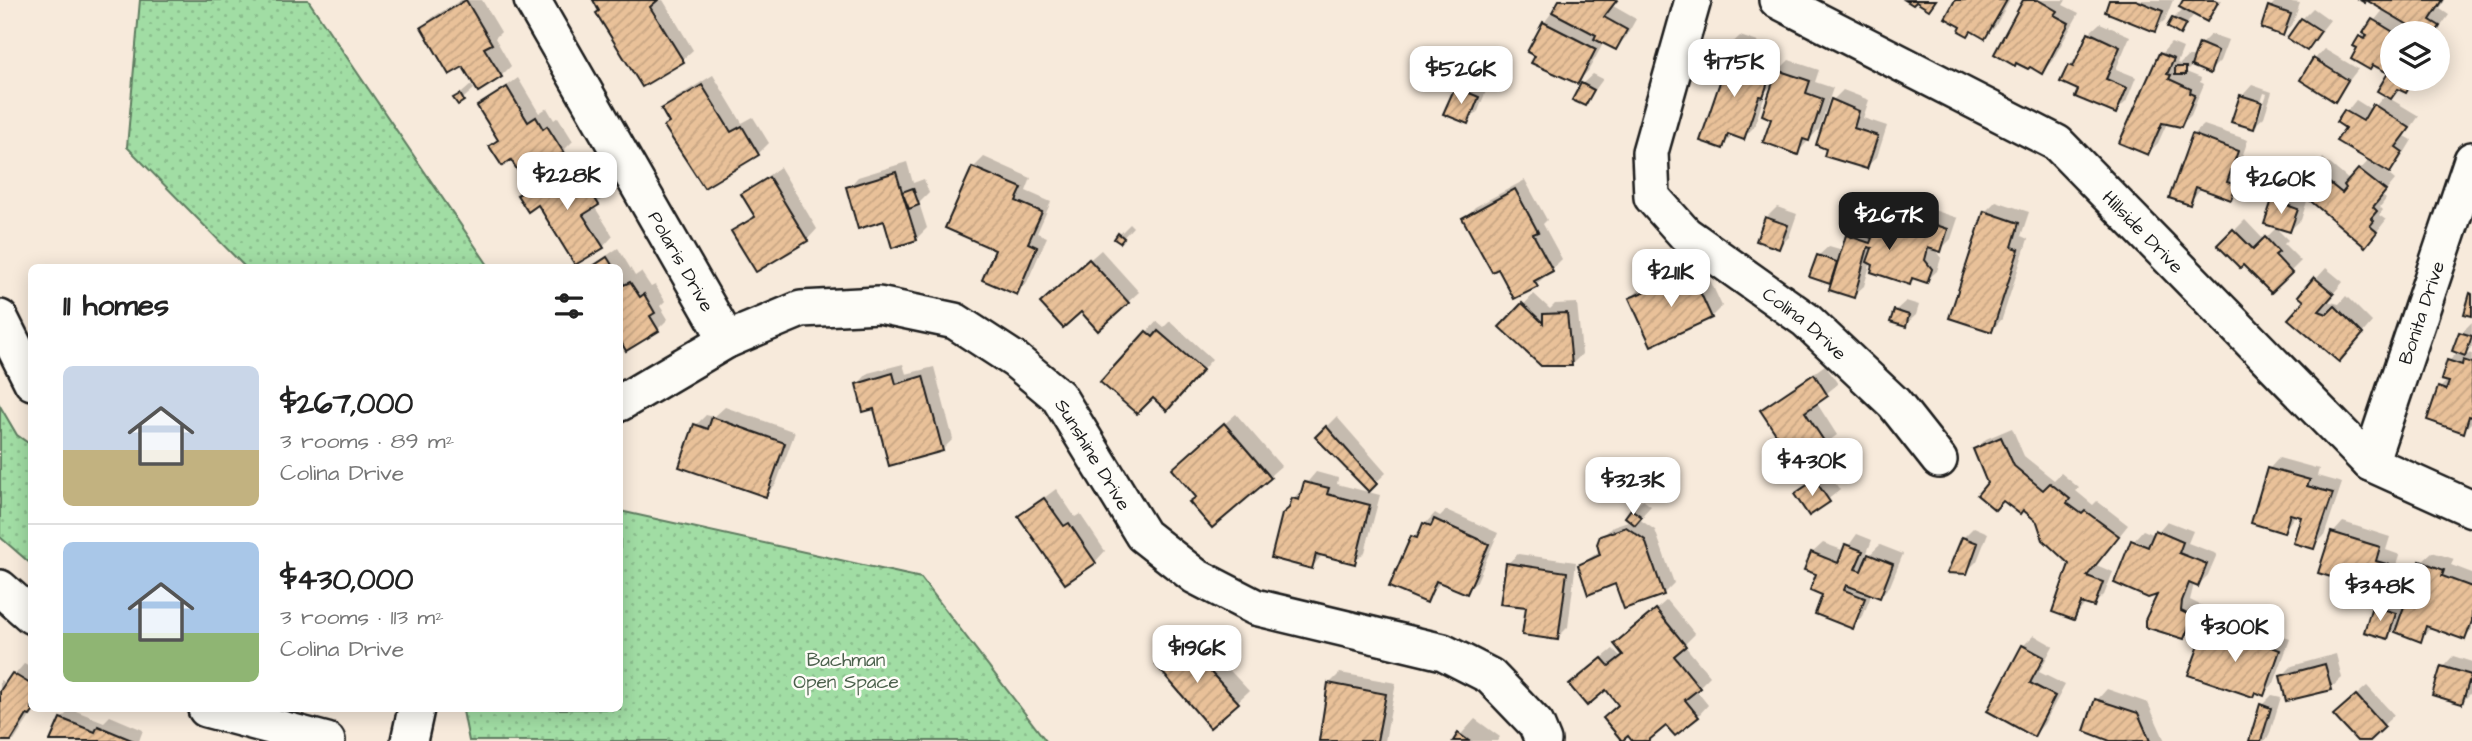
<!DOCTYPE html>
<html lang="en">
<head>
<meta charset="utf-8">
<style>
  body { margin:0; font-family:"Architects Daughter",sans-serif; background:#f2f2f2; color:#222; height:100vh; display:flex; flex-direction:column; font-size:26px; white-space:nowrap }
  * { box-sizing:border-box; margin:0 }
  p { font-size:23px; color:#767676 }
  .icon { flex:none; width:38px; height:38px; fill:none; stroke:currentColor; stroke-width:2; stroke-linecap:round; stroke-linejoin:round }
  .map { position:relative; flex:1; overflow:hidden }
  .sheet { position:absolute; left:28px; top:264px; width:595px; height:448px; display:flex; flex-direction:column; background:#fff; border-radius:10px; box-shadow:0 4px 18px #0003 }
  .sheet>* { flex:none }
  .tools { position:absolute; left:2380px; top:21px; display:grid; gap:14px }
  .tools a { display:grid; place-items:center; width:70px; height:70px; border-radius:50%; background:#fff; box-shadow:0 4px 18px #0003; font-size:35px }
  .price { position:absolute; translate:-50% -60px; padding:0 16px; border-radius:14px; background:#fff; color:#222; font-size:23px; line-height:46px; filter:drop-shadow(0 2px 4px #0008) }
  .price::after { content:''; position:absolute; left:50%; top:42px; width:21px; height:16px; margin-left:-10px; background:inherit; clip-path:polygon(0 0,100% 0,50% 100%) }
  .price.selected { background:#1c1c1c; color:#fff }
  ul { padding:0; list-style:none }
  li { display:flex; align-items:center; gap:21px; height:175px; padding:0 35px }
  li+li { border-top:2px solid #e0e0e0 }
  li span { display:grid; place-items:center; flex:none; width:196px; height:140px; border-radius:10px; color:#555 }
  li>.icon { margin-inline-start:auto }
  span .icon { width:84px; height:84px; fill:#fffc; stroke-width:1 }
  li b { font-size:30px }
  h2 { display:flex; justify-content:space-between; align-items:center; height:84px; padding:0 35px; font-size:30px }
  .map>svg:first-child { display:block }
  .green { fill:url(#green-dots); stroke:#5e7c60; stroke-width:2 }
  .shadow { fill:#0003; fill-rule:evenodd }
  .building { fill:url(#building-hatch); stroke:#1c1c1c; stroke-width:2 }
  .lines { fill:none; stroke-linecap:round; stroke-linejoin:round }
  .minor-casing { stroke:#1c1c1c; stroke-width:40 }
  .minor { stroke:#fdfcf7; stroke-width:35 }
  .labels { text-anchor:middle; stroke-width:5; stroke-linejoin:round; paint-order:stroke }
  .street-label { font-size:19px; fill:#1c1c1c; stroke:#fdfcf7 }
  .park-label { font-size:19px; fill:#4b604c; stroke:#fdfcf7 }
</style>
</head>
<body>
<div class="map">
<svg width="2472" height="741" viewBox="0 0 2472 741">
  <defs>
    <pattern id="green-dots" width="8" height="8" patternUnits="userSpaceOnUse" patternTransform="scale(1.75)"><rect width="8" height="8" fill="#a1dda4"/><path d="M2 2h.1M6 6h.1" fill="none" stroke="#8abd8d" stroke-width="1.8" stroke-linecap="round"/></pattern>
    <pattern id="building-hatch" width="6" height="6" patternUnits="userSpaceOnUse" patternTransform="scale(1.75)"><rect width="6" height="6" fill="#e9c199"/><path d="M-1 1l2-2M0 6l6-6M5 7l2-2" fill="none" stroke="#c7a583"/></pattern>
  </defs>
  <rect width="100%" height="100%" fill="#f7eadb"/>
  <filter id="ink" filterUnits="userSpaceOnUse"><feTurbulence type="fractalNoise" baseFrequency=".0143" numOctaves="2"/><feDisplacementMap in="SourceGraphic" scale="14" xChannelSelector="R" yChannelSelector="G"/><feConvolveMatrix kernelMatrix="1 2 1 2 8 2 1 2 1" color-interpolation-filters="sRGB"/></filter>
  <g filter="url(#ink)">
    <g class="green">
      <polygon points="140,0 308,0 490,268 246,268 127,147"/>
      <polygon points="0,406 17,435 31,445 31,564 0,537"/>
      <polygon points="620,511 921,578 1046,741 469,741 463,711 458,709 620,709"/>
    </g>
    <g class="shadow">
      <polygon points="461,0 482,0 501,32 495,38 511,66 501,76 464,65 423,27 433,17"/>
      <polygon points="595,0 663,0 693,50 682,60"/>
      <polygon points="1561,0 1619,0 1613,6 1636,19 1626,37 1615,48 1604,42 1588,71 1578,82 1544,23"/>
      <polygon points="1957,0 2010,0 1995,27 1985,37 1963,26"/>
      <polygon points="2025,0 2066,0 2063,5 2079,13 2052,61 2042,72 2030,65"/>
      <polygon points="2111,0 2173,0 2165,20 2154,30"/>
      <polygon points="2185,0 2222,0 2207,20 2195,13 2180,33 2173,19 2184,8"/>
      <polygon points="2277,0 2300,3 2293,23 2283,34 2270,7"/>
      <polygon points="2370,0 2445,0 2440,9 2449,15 2436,33 2392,33 2392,79 2417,79 2405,91 2400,88 2389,98 2419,116 2405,136 2412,140 2400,160 2390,171 2382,169 2395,180 2382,196 2386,199 2380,207 2383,210 2379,215 2386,220 2375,234 2297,187 2323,158 2350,181 2370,159 2347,127 2339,121 2356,100 2372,110 2386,94 2390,72 2375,64 2370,68 2353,58 2361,37 2384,9"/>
      <polygon points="2313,8 2330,20 2307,49 2302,19"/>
      <polygon points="2100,23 2130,36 2116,69 2136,77 2126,102 2115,112 2080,89 2069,66 2080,55 2089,33"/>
      <polygon points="2211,34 2228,40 2220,61 2209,72 2193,65 2186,72 2201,78 2200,82 2204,84 2191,115 2180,126 2167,123 2158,143 2148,153 2122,142 2161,54 2171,43 2183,48 2177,63 2180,64 2187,57 2196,57 2201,44"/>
      <polygon points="1740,36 1758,42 1755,52 1768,56 1766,61 1779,66 1777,72 1789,60 1819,70 1815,82 1833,88 1819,129 1797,153 1775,83 1766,91 1754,127 1743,138 1734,134 1722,147 1724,75 1729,46"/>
      <polygon points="2324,49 2358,69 2335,99 2314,60"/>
      <polygon points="1593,74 1603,79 1585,104 1582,84"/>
      <polygon points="713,75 742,123 753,117 769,143 758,154 670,122 663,109 674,99"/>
      <polygon points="1467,77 1488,86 1478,111 1467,122 1446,113 1456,88"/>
      <polygon points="518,78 539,113 547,108 554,120 558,117 573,141 563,151 512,158 491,146 499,139 479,106"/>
      <polygon points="471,85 474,89 458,103 455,99"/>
      <path d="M2252 85 2272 92 2264 117 2253 127 2242 96ZM2264 93 2267 94 2259 117H2256Z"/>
      <polygon points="1843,90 1869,100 1863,118 1887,126 1877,157 1866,167 1833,100"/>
      <polygon points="2204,125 2248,140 2237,171 2246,175 2241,187 2231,198 2202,187 2189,203 2193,135"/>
      <polygon points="585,156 608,193 594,206 613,236 603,247 539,203 520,195 554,170 556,173"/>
      <polygon points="984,157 1031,178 1026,191 1051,202 1037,233 1047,237 1027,282 1016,293 998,249 973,168"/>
      <polygon points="907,162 913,183 924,179 929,193 919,203 927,228 916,239 848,188 858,177"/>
      <polygon points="780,167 817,229 807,240 733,231 755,214 743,194"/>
      <polygon points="1525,180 1547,220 1543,224 1562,259 1536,285 1499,266 1464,218 1475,207"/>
      <polygon points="2284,190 2308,198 2301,220 2290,230 2273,201"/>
      <polygon points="1883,201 1909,210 1915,204 1958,218 1951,239 1940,250 1934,248 1941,258 1937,271 1926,281 1915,277 1909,283 1871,262 1864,286 1853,296 1832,283 1812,276 1818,256 1829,246 1843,250 1847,236 1858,226 1867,228 1872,212"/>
      <polygon points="1996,201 2029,212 2021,236 2028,239 2002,319 1992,330 1985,212"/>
      <polygon points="1777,207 1797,214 1789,237 1779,247 1766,218"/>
      <polygon points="2245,220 2264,240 2276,228 2288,240 2284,244 2301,261 2271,291 2243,262 2220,245"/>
      <polygon points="1130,224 1133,227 1120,241 1116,238"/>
      <polygon points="618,248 635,276 641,272 651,287 655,285 665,301 660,306 668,319 657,330 627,348 620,337 620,268 589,268"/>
      <polygon points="1101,250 1139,292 1128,302 1081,310 1053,292"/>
      <polygon points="1702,263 1722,306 1711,317 1652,344 1631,298 1641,288"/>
      <polygon points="2326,268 2343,282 2327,301 2339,304 2346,296 2372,322 2349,349 2301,296"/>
      <polygon points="1534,294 1550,309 1555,304 1577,303 1582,354 1572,364 1502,327"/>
      <polygon points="1906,301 1919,305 1916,315 1905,325 1895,311"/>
      <polygon points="1157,321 1164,327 1170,321 1212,359 1178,398 1147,332"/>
      <polygon points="2472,322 2472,347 2466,353 2472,354 2472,422 2463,431 2440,388 2448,380 2449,361 2458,352 2461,333"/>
      <polygon points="903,364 906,374 934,367 953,439 943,449 875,406 858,384 868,373"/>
      <polygon points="1825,365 1838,384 1816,402 1837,435 1798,464 1763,410"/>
      <polygon points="725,407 795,432 776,484 765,495 696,425 706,415 714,417"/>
      <polygon points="1236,414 1281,466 1213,526 1185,458"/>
      <polygon points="1337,417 1386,473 1369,489 1317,437"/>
      <polygon points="2012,428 2024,456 2054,480 2061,473 2079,488 2076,491 2093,505 2097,501 2128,525 2096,565 2113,572 2104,595 2093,605 2086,603 2074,618 2071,564 2039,521 1989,484 1975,450 1986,439"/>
      <polygon points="2279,458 2319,469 2317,476 2342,483 2324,536 2313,547 2303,516 2296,514 2284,531 2269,469"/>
      <polygon points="1826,470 1840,490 1809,514 1796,494"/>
      <polygon points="1316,472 1338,478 1337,484 1380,495 1365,552 1354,562 1323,554 1312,567 1293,499"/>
      <polygon points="1056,489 1075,517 1080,514 1105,551 1095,562 1020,516"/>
      <polygon points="1643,500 1651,506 1639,519 1655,530 1674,583 1663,594 1616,582 1580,565 1601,550 1602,537 1613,526 1631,520 1632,510"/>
      <polygon points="1446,510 1498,533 1477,581 1467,592 1441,581 1426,601 1413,537 1435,513 1440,516"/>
      <polygon points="2167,521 2193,531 2188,543 2217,554 2208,575 2198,585 2194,584 2190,600 2202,606 2194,626 2184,637 2161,592 2117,582 2133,541 2143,530 2155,535"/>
      <polygon points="2343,522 2390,537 2386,550 2400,555 2390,586 2381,595 2407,603 2421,562 2432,552 2454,559 2451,565 2472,573 2472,630 2465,638 2432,626 2420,640 2394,630 2387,637 2373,607 2383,597 2367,593 2369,587 2333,533"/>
      <polygon points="1974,527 1988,533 1977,561 1966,572 1963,538"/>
      <polygon points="1857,534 1872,540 1864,560 1880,545 1903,554 1890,586 1880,596 1872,593 1863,616 1852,626 1824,594 1812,553 1823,543 1845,551"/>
      <polygon points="1518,554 1576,562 1568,627 1557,638 1528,606 1507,564"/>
      <polygon points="1667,600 1695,634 1684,645 1710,676 1696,690 1708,705 1698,716 1666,723 1642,741 1606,687 1582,674 1613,649 1621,657 1625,654 1616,644"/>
      <polygon points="2216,622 2232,628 2236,624 2257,631 2259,628 2290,639 2274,683 2264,694 2257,691 2253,695 2205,633"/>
      <polygon points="1195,633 1249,691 1211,726 1169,655"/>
      <polygon points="2034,635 2053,646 2039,672 2065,685 2044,724 2034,735 2023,646"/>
      <polygon points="2336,654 2342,678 2331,688 2282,676 2292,666"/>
      <polygon points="2453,656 2472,662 2472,692 2462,702 2443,667"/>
      <polygon points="24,664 32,668 32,709 35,709 14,741 0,741 0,680 7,684"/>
      <polygon points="1340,673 1396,683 1385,741 1320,741 1330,683"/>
      <polygon points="2367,686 2394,715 2367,741 2359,741 2346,704"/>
      <polygon points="2107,689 2148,703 2165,741 2112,741 2097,700"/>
      <polygon points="2272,695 2281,697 2269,736 2264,741 2251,741 2262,705"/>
      <polygon points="71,709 104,722 110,716 143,730 139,741 49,741 61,719"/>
      <polygon points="1475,719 1500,737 1497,741 1455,741"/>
    </g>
    <g class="building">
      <polygon points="466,0 492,44 484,48 502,77 478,92 463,67 449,75 421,27"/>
      <polygon points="593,0 658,0 650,7 684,62 642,87 596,13 599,11"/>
      <polygon points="1559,0 1617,0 1604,17 1627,30 1616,50 1594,39 1596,35 1552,12"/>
      <polygon points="1905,0 1936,0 1929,10 1916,2 1913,5"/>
      <polygon points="1955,0 2007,0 1985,39 1971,31 1968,36 1959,31 1961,27 1945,18"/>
      <polygon points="2023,0 2038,0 2057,11 2054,15 2069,23 2042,74 2030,67 2028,69 2016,63 2015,66 1994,54"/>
      <polygon points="2109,0 2136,0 2163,11 2155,32 2105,12"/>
      <polygon points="2183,0 2215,0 2218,2 2207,22 2179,7"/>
      <polygon points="2360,0 2443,0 2430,20 2440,26 2436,33 2422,33 2366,0 2365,3"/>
      <polygon points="2268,6 2291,14 2283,36 2261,28"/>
      <polygon points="2172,18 2186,24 2180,35 2167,27"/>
      <polygon points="2301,18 2321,31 2307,51 2287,38"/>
      <polygon points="2372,19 2395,33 2392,33 2392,79 2413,81 2406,93 2398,89 2391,99 2377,91 2388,73 2373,65 2370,70 2351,59 2357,48 2353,46 2359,36 2365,39 2367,35 2363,33"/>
      <polygon points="1543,22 1596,49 1578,84 1531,63 1535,56 1527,52"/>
      <polygon points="2088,32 2120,47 2106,79 2127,88 2116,114 2075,97 2078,90 2060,82 2068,65 2073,67"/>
      <polygon points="2199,43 2218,51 2210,74 2191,66"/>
      <polygon points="1728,45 1749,53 1745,62 1758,67 1757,72 1770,76 1763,97 1759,96 1744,140 1728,134 1723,149 1700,141 1722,76 1718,75"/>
      <polygon points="2159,53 2174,59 2167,74 2171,75 2169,79 2191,89 2190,93 2195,95 2181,127 2162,123 2148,155 2119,143"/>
      <polygon points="2313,58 2348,80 2335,102 2300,80"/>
      <rect x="2175" y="67" width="11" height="8"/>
      <polygon points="1777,70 1810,81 1806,93 1823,99 1809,141 1803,139 1798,155 1763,142 1771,119 1762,115"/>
      <polygon points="1581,83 1594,90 1585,106 1572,100"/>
      <polygon points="702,85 731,132 742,126 759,155 704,188 664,126 669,123 661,109"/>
      <polygon points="507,87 528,122 536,117 543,129 547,126 564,153 521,176 511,160 502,166 489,146 498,140 477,106"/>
      <polygon points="1455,87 1479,97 1468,124 1443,114"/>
      <polygon points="460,94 464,101 458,105 453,98"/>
      <polygon points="2240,95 2262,102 2254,129 2231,122"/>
      <polygon points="1831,99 1859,111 1854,128 1878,136 1867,169 1824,156 1826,149 1816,145"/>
      <polygon points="2373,104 2410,128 2396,147 2403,152 2390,173 2336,141 2345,128 2336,122 2344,110 2363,121"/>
      <polygon points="2192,134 2238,151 2227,182 2237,185 2231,200 2196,187 2190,205 2169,198"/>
      <polygon points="574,165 599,205 583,215 604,248 575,265 538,205 528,212 517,195"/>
      <polygon points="972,167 1022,188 1016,201 1042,212 1028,243 1037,247 1017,295 982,280 995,250 945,228"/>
      <polygon points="2311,168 2342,193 2346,188 2344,185 2358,169 2386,191 2373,207 2377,211 2371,218 2374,221 2370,226 2377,232 2365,247 2294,187"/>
      <polygon points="896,172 917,240 892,248 884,221 858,229 846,187"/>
      <polygon points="769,177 808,241 756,272 731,231 755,217 741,194"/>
      <polygon points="913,188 919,205 909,209 902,192"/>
      <polygon points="1515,189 1538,232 1533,234 1553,271 1534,281 1538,287 1514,299 1498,269 1492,272 1462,218"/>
      <polygon points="2272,200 2298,209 2290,232 2264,224"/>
      <polygon points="1870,211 1901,220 1903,214 1948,229 1941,252 1928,248 1925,260 1932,269 1927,283 1912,278 1910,285 1871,272 1873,265 1867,262 1872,248 1868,247 1854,298 1829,290 1846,235 1870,243 1872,238 1863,235"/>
      <polygon points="1984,211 2019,223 2012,247 2019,249 1992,332 1949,318"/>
      <polygon points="1765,217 1788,225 1779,249 1756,241"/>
      <polygon points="2233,229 2253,249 2265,237 2279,252 2275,255 2292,273 2271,293 2243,265 2240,268 2217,245"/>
      <polygon points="1118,233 1124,238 1120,243 1114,239"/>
      <polygon points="1817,255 1837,262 1830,284 1809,277"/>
      <polygon points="607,257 614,268 590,268"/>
      <polygon points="1089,259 1129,303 1098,331 1081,312 1063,328 1040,303"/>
      <polygon points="1691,272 1712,318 1651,346 1629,298"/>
      <polygon points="620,277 624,285 630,282 640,297 644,294 655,313 650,316 659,331 626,351 620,340"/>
      <polygon points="2314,277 2334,294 2319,311 2327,314 2335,306 2363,334 2339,362 2288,319 2304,301 2298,296"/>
      <polygon points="2470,293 2472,294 2472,316 2464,314"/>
      <polygon points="1522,303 1543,323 1543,314 1567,313 1572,366 1541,366 1499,327"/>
      <polygon points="1894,310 1909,315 1906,327 1890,322"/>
      <polygon points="1146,331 1153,337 1158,331 1203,370 1167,411 1153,398 1137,414 1100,382"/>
      <polygon points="2459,332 2472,336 2465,356 2452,351"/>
      <polygon points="2447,360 2462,365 2463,360 2472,363 2472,417 2469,416 2464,433 2427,420 2438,387 2446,390 2449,382 2441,380"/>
      <polygon points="893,373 896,384 923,376 943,451 889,466 874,409 863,412 856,384"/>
      <polygon points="1814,374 1828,396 1805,412 1828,447 1798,467 1760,410"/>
      <polygon points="712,417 785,443 766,497 679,467 694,424 708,429"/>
      <polygon points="1224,423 1271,478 1212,528 1189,502 1196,497 1172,469"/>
      <polygon points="1326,426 1377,484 1369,492 1315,437"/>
      <polygon points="2001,437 2014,466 2043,490 2050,483 2070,499 2067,503 2082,514 2085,511 2119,536 2087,576 2103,582 2094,607 2081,603 2074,620 2052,612 2069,564 2043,540 2037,522 2023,510 2020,514 2003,501 1995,510 1977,495 1987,483 1973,449"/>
      <polygon points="2267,468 2310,480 2307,486 2333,493 2314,549 2293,543 2301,517 2290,514 2284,533 2251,523"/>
      <polygon points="1815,480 1830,502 1809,516 1794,494"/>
      <polygon points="1304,482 1329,488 1327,494 1370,505 1355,564 1316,554 1312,569 1271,558 1282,514 1289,508 1292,498 1299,500"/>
      <polygon points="1044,498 1064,526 1069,523 1096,563 1065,584 1018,516"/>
      <polygon points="1631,509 1642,517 1635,525 1625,517"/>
      <polygon points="1434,519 1489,544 1467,594 1436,581 1427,603 1389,587 1411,536 1417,538 1423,523 1431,526"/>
      <polygon points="1626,527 1645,540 1664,595 1624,609 1615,584 1588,595 1578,565 1600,555 1597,544 1600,536"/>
      <polygon points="2155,530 2183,542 2179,553 2207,564 2198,587 2189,583 2182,601 2181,611 2193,617 2184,639 2145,627 2145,620 2157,595 2148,598 2114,583 2131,540 2148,547"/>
      <polygon points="2331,532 2380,547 2376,561 2390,565 2380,598 2365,594 2367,588 2318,573"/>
      <polygon points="1962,537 1978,543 1967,574 1947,573"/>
      <polygon points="1845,544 1863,551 1855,569 1861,571 1868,554 1893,564 1880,598 1846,585 1844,590 1865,598 1853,629 1815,614 1822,595 1810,590 1816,574 1804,570 1811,552 1838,563"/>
      <polygon points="2420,561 2444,570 2442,576 2472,587 2472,621 2465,640 2426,626 2421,642 2395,632"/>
      <polygon points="1506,563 1567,572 1558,640 1522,635 1526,607 1500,604"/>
      <polygon points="2372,606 2396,613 2388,639 2364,632"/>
      <polygon points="1656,609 1686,646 1674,656 1700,688 1685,700 1699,717 1675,736 1666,726 1648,741 1632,741 1628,736 1622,741 1603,718 1618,705 1606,690 1587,706 1569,685 1602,658 1609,666 1623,655 1614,644"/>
      <polygon points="2204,632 2222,639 2224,633 2246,641 2247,638 2280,650 2264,696 2255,692 2253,697 2188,675"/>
      <polygon points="1183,642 1239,703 1210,728 1156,665"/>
      <polygon points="2022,645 2044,657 2030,683 2055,696 2034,737 1987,711"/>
      <polygon points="2325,664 2332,690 2286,701 2280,676"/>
      <polygon points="2441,666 2471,675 2462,704 2432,695"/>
      <polygon points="12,673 32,685 32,709 35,709 30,716 27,715 11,741 0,741 0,691"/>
      <polygon points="1328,683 1386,694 1377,741 1319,741"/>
      <polygon points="2356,695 2385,727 2370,741 2357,741 2333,715"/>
      <polygon points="2095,699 2138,713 2150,741 2110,741 2084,731"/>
      <polygon points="2260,704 2271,708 2261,741 2249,741"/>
      <polygon points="60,718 95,732 98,726 134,741 50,741"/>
      <polygon points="1458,733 1469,741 1453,741"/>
    </g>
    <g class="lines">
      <g class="minor-casing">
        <g id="minor">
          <path id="s1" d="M532 0 727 340"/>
          <path id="s2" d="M1693 0 1650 152 1652 197 1685 234 1806 320 1894 403 1939 460"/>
          <path id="s3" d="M1777 0 2057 143 2370 463 2472 509"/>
          <polyline points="0,318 32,382"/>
          <path id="s4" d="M620 403 727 340 801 309 879 305 955 321 1015 360 1058 396 1143 535 1195 576 1255 607 1443 652 1490 676 1536 724 1543 741"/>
          <path id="s5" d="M2370 463 2472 160"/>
          <polyline points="0,588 32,616"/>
          <polyline points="206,709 327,741"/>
          <polyline points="409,741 416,709"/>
        </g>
      </g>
      <use href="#minor" class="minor"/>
    </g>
  </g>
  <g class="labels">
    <g class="street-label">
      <text dy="7" stroke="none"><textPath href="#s3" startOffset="438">Hillside Drive</textPath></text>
      <text dy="7" stroke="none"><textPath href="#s1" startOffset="301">Polaris Drive</textPath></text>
      <text dy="7" stroke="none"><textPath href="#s5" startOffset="159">Bonita Drive</textPath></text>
      <text dy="7" stroke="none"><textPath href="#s2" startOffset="402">Colina Drive</textPath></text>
      <text dy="7" stroke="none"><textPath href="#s4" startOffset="556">Sunshine Drive</textPath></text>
    </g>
    <g class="park-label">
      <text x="846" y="666">Bachman<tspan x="846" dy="22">Open Space</tspan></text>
    </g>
  </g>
</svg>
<div class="tools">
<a><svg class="icon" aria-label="layers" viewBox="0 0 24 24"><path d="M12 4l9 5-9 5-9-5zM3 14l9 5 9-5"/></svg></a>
</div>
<b class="price" style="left:1734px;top:99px">$175K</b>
<b class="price" style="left:1461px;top:106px">$526K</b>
<b class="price" style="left:567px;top:212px">$228K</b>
<b class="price" style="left:2281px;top:216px">$260K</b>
<b class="price selected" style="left:1889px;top:252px">$267K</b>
<b class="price" style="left:1671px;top:309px">$211K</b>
<b class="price" style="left:1812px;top:498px">$430K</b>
<b class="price" style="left:1633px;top:517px">$323K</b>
<b class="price" style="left:2380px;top:623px">$348K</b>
<b class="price" style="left:2235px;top:664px">$300K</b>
<b class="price" style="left:1197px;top:685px">$196K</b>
<section class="sheet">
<h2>11 homes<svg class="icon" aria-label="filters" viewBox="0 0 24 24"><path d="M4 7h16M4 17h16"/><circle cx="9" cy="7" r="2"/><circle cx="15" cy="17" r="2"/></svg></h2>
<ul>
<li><span style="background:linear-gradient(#c9d6e8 60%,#c2b280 0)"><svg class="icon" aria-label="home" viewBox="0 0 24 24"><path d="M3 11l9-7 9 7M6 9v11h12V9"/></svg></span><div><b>$267,000</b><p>3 rooms · 89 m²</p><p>Colina Drive</p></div></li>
<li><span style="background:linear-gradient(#a9c7e8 65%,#8fb573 0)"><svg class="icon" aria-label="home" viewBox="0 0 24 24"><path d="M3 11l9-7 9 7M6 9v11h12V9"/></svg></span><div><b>$430,000</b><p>3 rooms · 113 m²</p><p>Colina Drive</p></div></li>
</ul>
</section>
</div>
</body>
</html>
